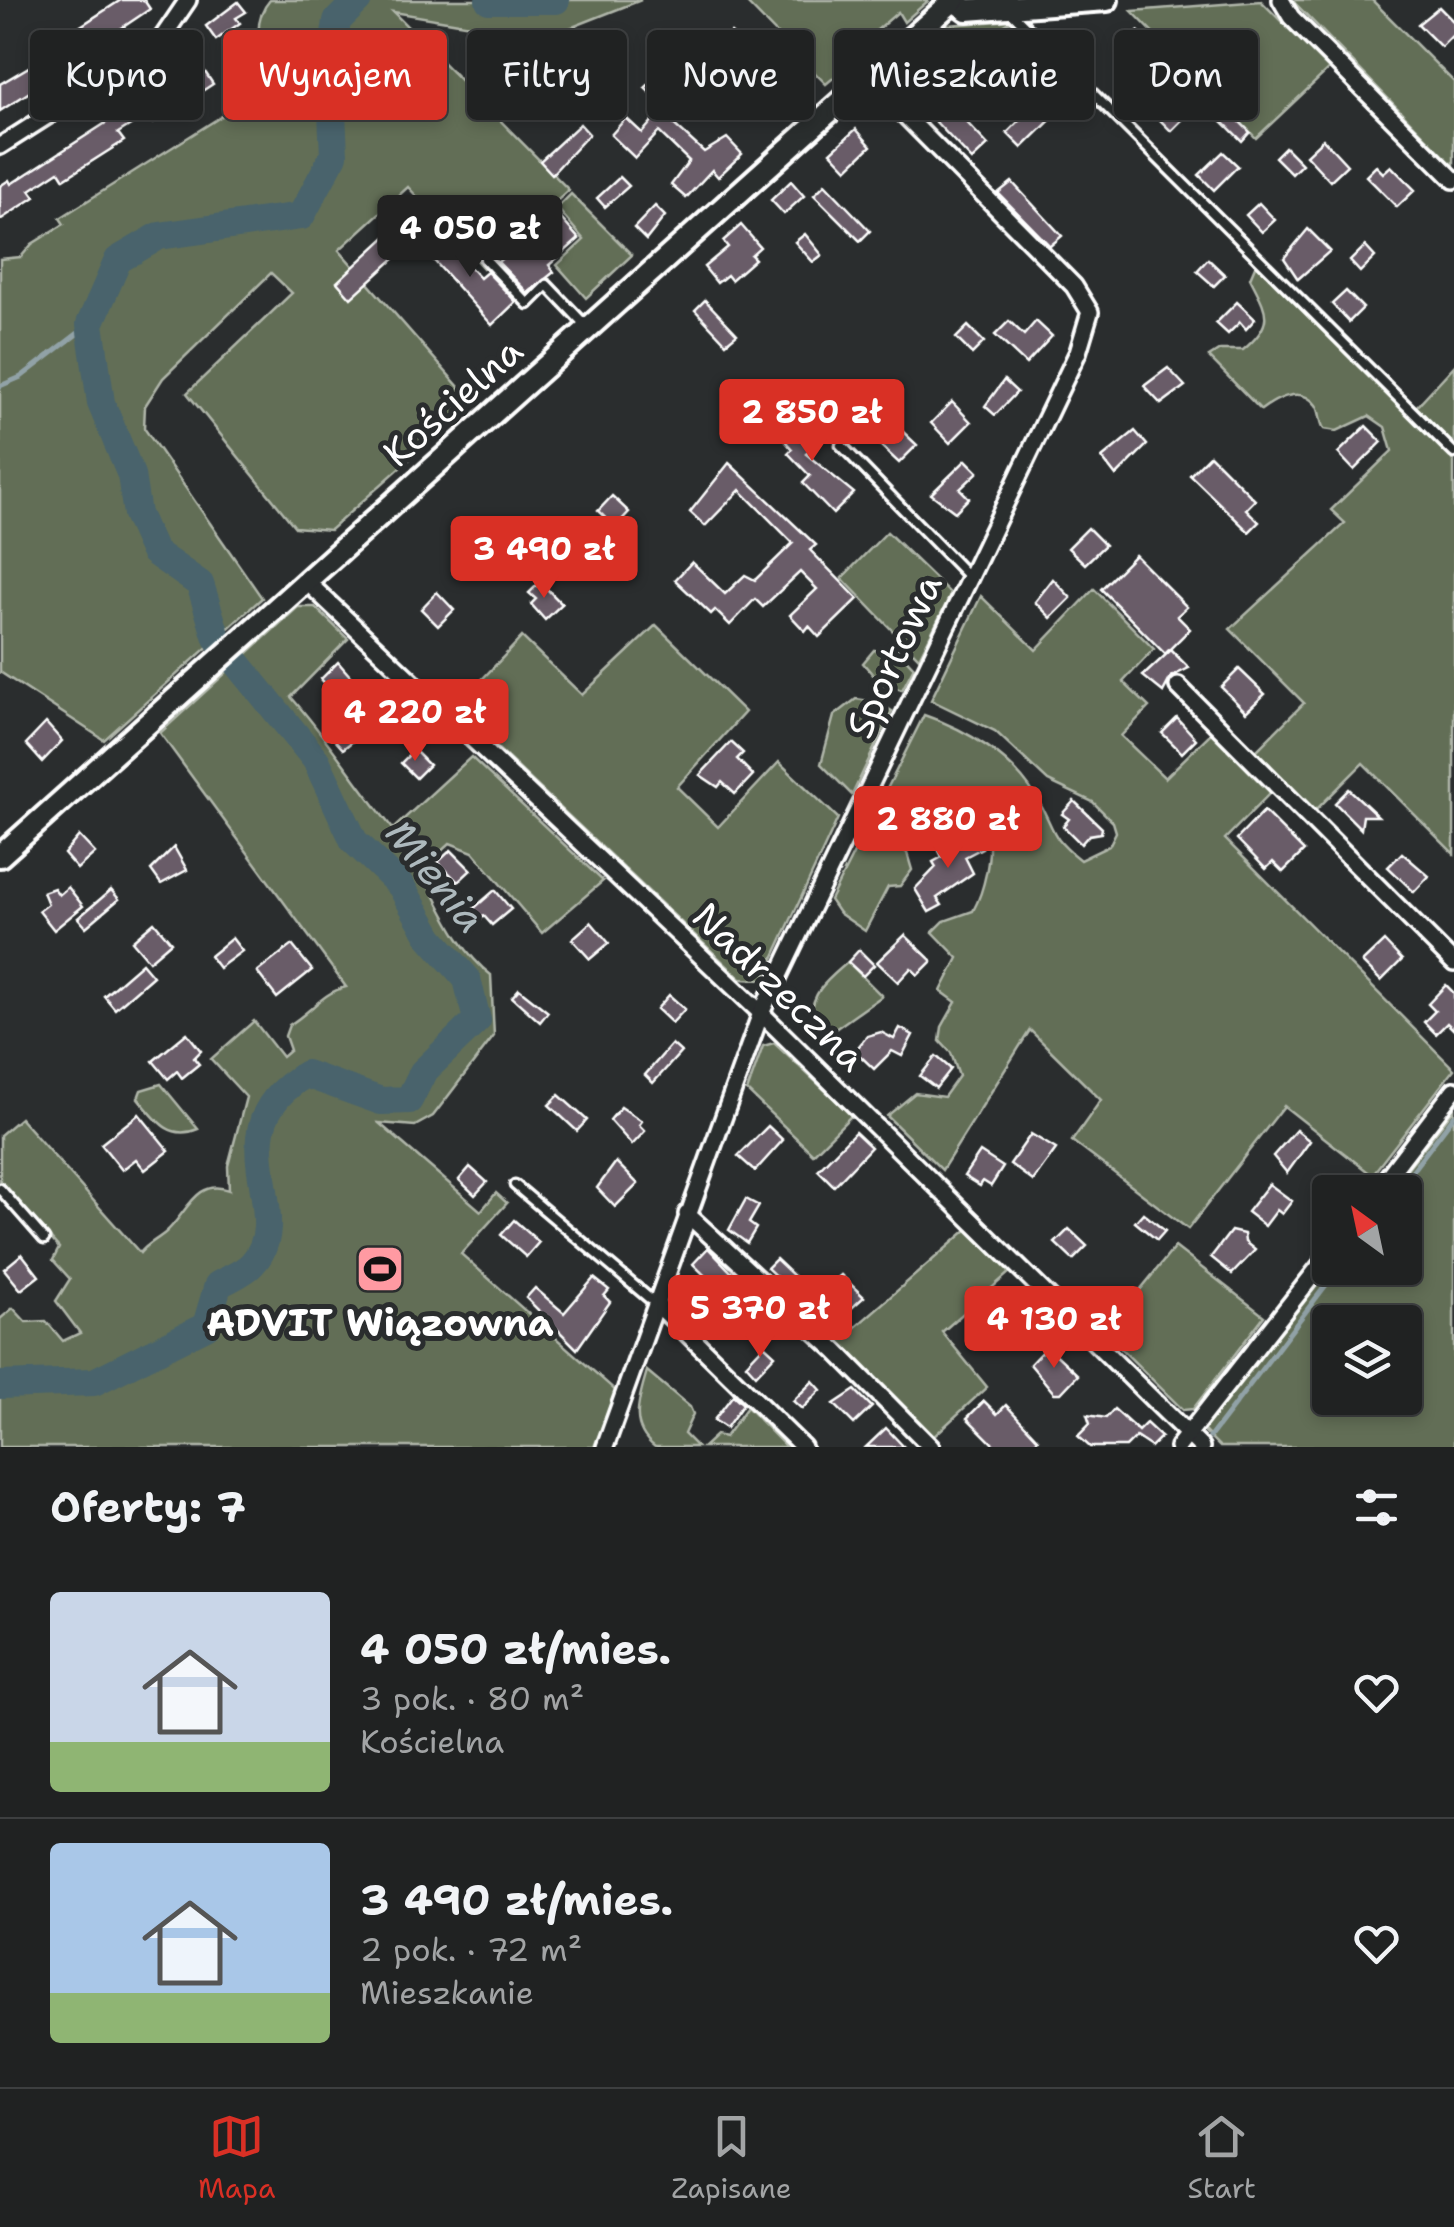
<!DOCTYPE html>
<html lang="pl">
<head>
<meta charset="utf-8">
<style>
  body { margin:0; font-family:"Shantell Sans",sans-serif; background:#2d2f2f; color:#f1f3f6; height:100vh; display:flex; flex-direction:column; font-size:38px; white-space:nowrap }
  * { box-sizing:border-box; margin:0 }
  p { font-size:32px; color:#a2a4a5 }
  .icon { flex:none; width:55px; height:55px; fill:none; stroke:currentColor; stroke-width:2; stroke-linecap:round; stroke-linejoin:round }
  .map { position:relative; height:1447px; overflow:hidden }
  .side { display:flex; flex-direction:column; background:#202222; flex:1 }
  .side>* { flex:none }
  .guide { position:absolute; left:30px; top:30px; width:1395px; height:90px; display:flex; gap:20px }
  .needle { width:65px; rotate:327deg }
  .controls { position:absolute; left:1312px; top:1175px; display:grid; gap:20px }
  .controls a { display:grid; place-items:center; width:110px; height:110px; border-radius:10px; background:#202222; box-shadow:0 5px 15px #0003,0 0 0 2px #3d3f40; font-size:50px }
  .price { position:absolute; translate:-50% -85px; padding:0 22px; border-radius:10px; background:#d93025; color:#fff; font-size:32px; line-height:65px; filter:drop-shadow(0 2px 5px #0008) }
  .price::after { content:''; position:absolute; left:50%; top:60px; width:30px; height:22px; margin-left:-15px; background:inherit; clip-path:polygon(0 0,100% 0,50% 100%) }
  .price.on { background:#222; color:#fff }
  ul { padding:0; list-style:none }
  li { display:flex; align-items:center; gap:30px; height:250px; padding:0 50px }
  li+li { border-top:2px solid #3d3f40 }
  li span { display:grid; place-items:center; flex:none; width:280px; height:200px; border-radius:10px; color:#555 }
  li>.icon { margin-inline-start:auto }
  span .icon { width:120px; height:120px; fill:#fffc; stroke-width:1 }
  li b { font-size:42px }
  h2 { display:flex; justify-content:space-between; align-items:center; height:120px; padding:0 50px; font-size:42px }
  .tag { padding:0 35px; border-radius:10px; background:#202222; box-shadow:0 5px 15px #0003,0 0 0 2px #3d3f40; font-size:35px; line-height:90px }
  .tag.on { background:#d93025; color:#fff }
  .menu { display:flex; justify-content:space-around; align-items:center; height:140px; border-top:2px solid #3d3f40; background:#202222; font-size:28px; color:#a2a4a5 }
  .menu a { display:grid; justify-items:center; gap:5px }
  .menu .on { color:#d93025 }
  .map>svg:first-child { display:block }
  .green { fill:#626e56; stroke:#b0b6aa; stroke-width:2.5; fill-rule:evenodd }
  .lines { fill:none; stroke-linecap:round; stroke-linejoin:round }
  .stream { stroke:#91a2a7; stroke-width:5 }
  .river { stroke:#48646c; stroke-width:28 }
  .building { fill:#695b68; stroke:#fff; stroke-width:2.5 }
  .lane-casing { stroke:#fff; stroke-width:15 }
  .street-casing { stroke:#fff; stroke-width:22 }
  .secondary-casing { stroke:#fff; stroke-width:28 }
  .lane { stroke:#2a2d2e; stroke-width:8 }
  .street { stroke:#2a2d2e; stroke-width:15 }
  .secondary { stroke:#2a2d2e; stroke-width:20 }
  .labels { text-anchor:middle; stroke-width:10; stroke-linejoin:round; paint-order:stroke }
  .street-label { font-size:38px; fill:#fff; stroke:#2a2d2e }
  .poi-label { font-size:38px; font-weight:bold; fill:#fff; stroke:#2a2d2e }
  .water-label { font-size:40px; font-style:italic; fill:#adb9bd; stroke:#2a2d2e }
</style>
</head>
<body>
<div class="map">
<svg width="1454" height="1447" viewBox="0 0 1454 1447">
  <rect width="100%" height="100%" fill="#2a2d2e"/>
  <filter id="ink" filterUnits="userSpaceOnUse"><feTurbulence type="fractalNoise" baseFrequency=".01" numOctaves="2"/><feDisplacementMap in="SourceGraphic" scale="20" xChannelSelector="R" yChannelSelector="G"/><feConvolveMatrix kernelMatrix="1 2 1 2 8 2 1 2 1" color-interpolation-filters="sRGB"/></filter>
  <g filter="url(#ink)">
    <g class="green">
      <path d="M270 0H641L570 28 552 30H500L393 12 569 190 483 268 408 187 339 250 473 403 330 530 295 527 187 393 292 293 271 273 163 378 145 406 144 428 262 598 104 740 0 672V259L21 257 32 244 64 224 60 218 260 92 268 68C257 49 253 19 270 0Z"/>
      <polygon points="744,0 929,0 904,22 898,12 847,56 836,60 844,69 826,84"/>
      <polygon points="1292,0 1372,0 1454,82 1454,166"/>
      <polygon points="1261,1 1329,69 1256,138 1132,11"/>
      <polygon points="1013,20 968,46 947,25"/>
      <polygon points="571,194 632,255 586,298 557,265 584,240 557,208"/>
      <path d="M1256 264 1454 461V854L1363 763 1314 812 1255 752 1304 703 1230 629 1345 523 1331 510 1392 451 1385 427 1369 416 1337 431 1324 429C1319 421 1321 412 1316 405 1301 385 1276 399 1261 410L1209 357 1220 350H1243C1277 322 1266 310 1250 278Z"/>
      <polygon points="1454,366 1454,445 1416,407"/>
      <polygon points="887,532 951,594 919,658 842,578"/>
      <path d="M1094 589 1154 649 1123 682 1149 707 1121 736 1165 778 1213 731 1272 791 1225 839 1454 1069 1372 1175 1284 1106 1188 1229 1072 1141 1101 1100 1030 1030 942 1170 887 1116 915 1093 944 1097 959 1076 951 1053 940 1041 942 1027 956 1002 941 991 958 958 933 932 944 921 973 911C984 891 992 856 988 833L947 788H937L933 803 936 826 924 845 917 843 899 817 880 803 924 715C968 730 1012 757 1036 797 1056 829 1047 834 1080 860L1109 846 1116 832 1113 822 1093 802 1048 781 995 731 931 700 981 596 1036 650Z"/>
      <path d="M298 607H315L348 639 291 697C329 740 357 785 393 829L471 757 603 881 542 933 473 852 450 843 421 870C441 906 458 950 491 975L494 1036 433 1116 415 1126 379 1123 481 1211 496 1193 507 1203 461 1254 616 1391 594 1447H0V1319L13 1308 26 1322 46 1321 63 1341 80 1333 56 1301 70 1279 53 1260 59 1248 0 1181V1135L20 1118 140 1253C148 1243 157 1240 166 1232 186 1215 196 1177 229 1190L228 1166 246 1097 211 1059 254 1021 282 1057 290 1050 285 1036 289 1025C310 1013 323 992 346 987L160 733Z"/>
      <polygon points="656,625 745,712 677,787 718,827 779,762 838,818 763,980 741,979 455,708 522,637 582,695"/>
      <polygon points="895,647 914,667 902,690 880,683 863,663 874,650 883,652"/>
      <polygon points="856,699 876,702 892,711 852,795 821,764 834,716"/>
      <polygon points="869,823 907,853 912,870 900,886 888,887 865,931 839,913 830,900"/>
      <path d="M848 962 882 996 831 1032 812 1017C810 992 830 978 848 962Z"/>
      <polygon points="774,1043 852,1115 813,1154 747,1091 763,1046"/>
      <path d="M161 1084 198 1129C169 1141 156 1120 138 1098L141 1090Z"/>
      <path d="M1454 1109V1447H1220L1203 1430 1330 1267 1405 1268V1192H1389ZM1405 1322V1398H1330V1322Z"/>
      <polygon points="968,1229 1010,1272 942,1332 987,1387 931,1439 836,1344"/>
      <polygon points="1175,1247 1264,1316 1193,1409 1183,1410 1105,1333"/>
      <path d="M647 1371 690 1407 693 1414 684 1434 697 1447H655C628 1427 639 1399 647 1371Z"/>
      <polygon points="747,1407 786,1447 703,1447 716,1435 725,1437"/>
    </g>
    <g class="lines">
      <g class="stream">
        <polyline points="0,386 21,377 90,324"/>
        <polyline points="1396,1192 1454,1116"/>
        <polyline points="1210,1437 1339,1268"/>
      </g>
      <g class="river">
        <polyline points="489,0 556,0"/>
        <path d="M0 1385 94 1382 206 1326 218 1285C228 1279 244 1273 252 1264 300 1213 210 1130 306 1074L381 1101 409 1100 423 1072 477 1020 467 979 431 938 401 886 354 841 316 760 217 638 200 584 154 552 137 514 131 475 101 403 90 324 118 260 159 236 301 216 334 155 330 70 337 21 358 0"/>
      </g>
    </g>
    <g class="building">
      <polygon points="121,0 144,0 150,9 86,52 73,31"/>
      <polygon points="238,2 246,12 236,18 240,23 216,40 206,26"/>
      <polygon points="1439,7 1454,22 1454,34 1441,47 1418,24"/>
      <polygon points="1138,31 1158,50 1146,63 1141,58 1136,64 1120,49"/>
      <polygon points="731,33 746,47 729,65 718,62 710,70 696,57 709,44 712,46 719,39 723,42"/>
      <polygon points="1017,36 1075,96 1022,148 1007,133 1046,94 1003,50"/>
      <polygon points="778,51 793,65 778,81 763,66"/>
      <polygon points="683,52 696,63 664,106 645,88"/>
      <polygon points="49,55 58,70 53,77 0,111 0,84"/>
      <polygon points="944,60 958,75 939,93 988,145 972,160 936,122 943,115 914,83"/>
      <polygon points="199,63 213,84 153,123 148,114 118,133 124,141 64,179 59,171 30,190 35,197 0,220 0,186 9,180 11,184"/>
      <polygon points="493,69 517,86 498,104 478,84"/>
      <polygon points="778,83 793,98 772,119 757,105"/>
      <polygon points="1176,98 1190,112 1171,131 1157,117"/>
      <polygon points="660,112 704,152 727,138 742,154 718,177 712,170 686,198 671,185 689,161 659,132 635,158 611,135 626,118 642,133"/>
      <polygon points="1230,112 1250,132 1242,141 1221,120"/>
      <polygon points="580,124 589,134 552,174 540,161"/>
      <polygon points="856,129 871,146 847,169 831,152"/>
      <polygon points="1323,139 1347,165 1330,181 1306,155"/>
      <polygon points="1285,147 1302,164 1292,174 1275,157"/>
      <polygon points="1223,152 1238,166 1214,190 1199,175"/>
      <polygon points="1376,166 1383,173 1391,166 1415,190 1397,207 1366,176"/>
      <polygon points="620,177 629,186 605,207 597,198"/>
      <polygon points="791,181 804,196 784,214 771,200"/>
      <polygon points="1012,182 1062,236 1050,246 998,193"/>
      <polygon points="825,184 870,231 860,241 814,195"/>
      <polygon points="1259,203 1275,220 1262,232 1246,215"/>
      <polygon points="655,206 665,216 646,240 634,228"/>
      <polygon points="554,211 579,239 549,265 554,272 528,293 498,262"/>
      <polygon points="741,225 760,247 751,255 755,259 731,280 727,275 717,283 704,267 728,247 723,241"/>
      <polygon points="1308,229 1330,251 1298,279 1284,258"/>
      <polygon points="392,231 407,247 351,298 337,282"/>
      <polygon points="436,231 480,278 487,272 516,302 492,325 420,245"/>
      <polygon points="805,234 822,255 813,262 795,242"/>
      <polygon points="1365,246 1375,257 1360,272 1350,261"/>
      <polygon points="1208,259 1225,275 1214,286 1197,271"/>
      <polygon points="1346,291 1363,308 1349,322 1332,304"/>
      <polygon points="705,300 737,334 726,343 695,310"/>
      <polygon points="1237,302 1255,319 1246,329 1240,322 1228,334 1216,323"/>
      <polygon points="1009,321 1024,335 1036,321 1052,336 1026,364 995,335"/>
      <polygon points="968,326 984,342 972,354 956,338"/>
      <polygon points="1168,368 1185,386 1161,404 1144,386"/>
      <polygon points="1004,380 1017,392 995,415 985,406"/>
      <polygon points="952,402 971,422 950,443 931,423"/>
      <polygon points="783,408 817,443 806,454 854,493 833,514 803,483 810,476 788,453 792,449 786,442 790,438 771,419"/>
      <polygon points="1366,426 1382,442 1354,470 1338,453"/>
      <polygon points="899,428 917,445 899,463 881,446"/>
      <polygon points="1135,431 1147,445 1116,476 1102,458"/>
      <polygon points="1210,455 1255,500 1246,509 1259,522 1249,532 1190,475"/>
      <polygon points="966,460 978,472 960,489 969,498 955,512 931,494"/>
      <polygon points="729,463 816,545 810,550 858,599 819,637 809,626 805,631 790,615 817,589 800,572 763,607 755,599 730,625 715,610 711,614 675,580 692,562 725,594 745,575 755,580 793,543 740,490 705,526 690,512"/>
      <polygon points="612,496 629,512 615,527 598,511"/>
      <polygon points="1088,528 1105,545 1085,564 1068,548"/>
      <polygon points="1135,555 1187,607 1177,616 1190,629 1165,654 1101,589"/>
      <polygon points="1053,579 1071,598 1051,618 1035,602"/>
      <polygon points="540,582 562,604 545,620 531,604 536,599 529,593"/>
      <polygon points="437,592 454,610 438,626 421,609"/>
      <polygon points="1171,650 1189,668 1171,677 1163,692 1143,676"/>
      <polygon points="338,662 357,684 336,705 324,692 328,687 321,679"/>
      <polygon points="1239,669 1265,694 1246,712 1221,687"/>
      <polygon points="335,718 354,740 343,749 324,728"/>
      <polygon points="1177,718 1196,739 1182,753 1162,733"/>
      <polygon points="46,723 62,741 42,762 26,744"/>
      <polygon points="731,742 743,753 737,759 753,775 735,794 722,782 718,787 700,775"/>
      <polygon points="414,750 429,765 416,778 401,763"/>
      <polygon points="1349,789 1378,816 1363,816 1361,829 1335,803"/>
      <polygon points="1074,801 1102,828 1101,833 1089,835 1081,844 1063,826 1069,819 1062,814"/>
      <polygon points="1264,811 1304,851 1283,872 1273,862 1266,869 1237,839"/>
      <polygon points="973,832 982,848 965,857 973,873 937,898 942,905 929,912 915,889 936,867 933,862 942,857 939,851"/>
      <polygon points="79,836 95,853 77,869 64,854"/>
      <polygon points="174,847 187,870 161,884 151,870"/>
      <polygon points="451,850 471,870 458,882 438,862"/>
      <polygon points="1402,853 1429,876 1414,892 1388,867"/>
      <polygon points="68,887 83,906 54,930 39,911 48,904 43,892 54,888 59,895"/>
      <polygon points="111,890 119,899 86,927 78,918"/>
      <polygon points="495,890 511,909 492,925 484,916 472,927 464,917"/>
      <polygon points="154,922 171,942 149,961 132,941"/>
      <polygon points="591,922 609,943 590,959 572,939"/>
      <polygon points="905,935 932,961 918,975 911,968 898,982 877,962"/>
      <polygon points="232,938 242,951 219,968 210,956"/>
      <polygon points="1384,941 1402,960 1381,981 1362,962"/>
      <polygon points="292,945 312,970 277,998 257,972"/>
      <polygon points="859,950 874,965 863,976 848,962"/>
      <polygon points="142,963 153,976 115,1009 104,996"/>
      <polygon points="1446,985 1454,993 1454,1030 1447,1023 1436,1034 1424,1022 1435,1011 1428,1004"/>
      <polygon points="519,989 548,1012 540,1022 512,997"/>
      <polygon points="669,995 685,1009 672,1023 657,1009"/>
      <polygon points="900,1028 913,1035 902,1056 892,1051 874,1069 855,1051 867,1036 881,1032 894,1039"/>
      <polygon points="187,1033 201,1051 194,1058 199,1064 182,1078 177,1071 168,1079 153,1061"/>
      <polygon points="672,1044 681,1052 653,1083 645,1075"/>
      <polygon points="936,1056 951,1069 936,1088 920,1076"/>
      <polygon points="559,1095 587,1120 577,1131 549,1105"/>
      <polygon points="621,1107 642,1121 639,1125 645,1131 632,1145 610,1120"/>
      <polygon points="139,1114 169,1151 145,1170 136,1159 122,1170 101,1144"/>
      <polygon points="768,1126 783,1140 755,1171 738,1156"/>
      <polygon points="1296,1130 1310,1141 1287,1173 1273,1156"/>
      <polygon points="855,1132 871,1147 834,1186 818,1170"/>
      <polygon points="1031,1134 1056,1149 1033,1181 1010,1164"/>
      <polygon points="980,1152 1003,1167 991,1186 983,1181 980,1186 964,1176"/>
      <polygon points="616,1162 638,1184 615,1207 597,1188"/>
      <polygon points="470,1167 487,1182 475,1195 459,1180"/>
      <polygon points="1269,1184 1292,1201 1282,1214 1277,1210 1265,1226 1247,1212"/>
      <polygon points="746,1199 759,1206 749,1223 756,1228 747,1243 729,1230"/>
      <polygon points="1143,1213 1165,1231 1157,1240 1135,1222"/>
      <polygon points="514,1220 539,1242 526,1257 501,1235"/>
      <polygon points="1069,1229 1087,1246 1073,1260 1055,1243"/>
      <polygon points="1231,1231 1244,1234 1245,1242 1255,1250 1232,1274 1211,1257"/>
      <polygon points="708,1248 760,1302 746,1316 693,1264"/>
      <polygon points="22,1254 39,1276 21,1290 4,1269"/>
      <polygon points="776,1259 795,1277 786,1286 767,1268"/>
      <polygon points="841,1275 864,1297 845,1314 834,1303 825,1310 815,1298"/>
      <polygon points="594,1278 609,1290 604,1296 610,1302 577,1349 526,1298 535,1288 564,1313"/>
      <polygon points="993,1308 1011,1335 996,1348 973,1326"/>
      <polygon points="764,1345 775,1355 756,1375 746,1364"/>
      <polygon points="1047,1346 1078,1375 1061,1393 1054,1393 1030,1364"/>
      <polygon points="813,1381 821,1390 802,1409 793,1401"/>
      <polygon points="855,1390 872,1407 854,1424 834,1404"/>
      <polygon points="733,1395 743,1404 726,1428 714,1420"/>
      <polygon points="984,1401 997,1414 1006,1405 1038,1439 1031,1447 996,1447 967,1418"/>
      <polygon points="1114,1409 1138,1431 1146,1423 1161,1437 1151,1447 1136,1437 1126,1447 1090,1447 1078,1436 1090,1424 1087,1415 1106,1418"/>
      <polygon points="886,1428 904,1447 866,1447"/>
    </g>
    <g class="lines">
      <g class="lane-casing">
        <g id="lane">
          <polyline points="1011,12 1454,453"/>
          <polyline points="516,226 485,253 485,259 528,304 547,285 588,328"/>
          <polyline points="841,445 968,576"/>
          <polyline points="515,1185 657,1305"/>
          <polyline points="0,1189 44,1239"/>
        </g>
      </g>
      <g class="street-casing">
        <g id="street">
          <polyline points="1281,0 1291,17 1454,180"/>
          <polyline points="0,146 156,47 188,0"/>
          <polyline points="306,581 761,1013 1201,1447"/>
          <polyline points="1178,686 1454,963"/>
          <polyline points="1376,1192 1454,1090"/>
          <polyline points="687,1214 836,1351 931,1447"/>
          <polyline points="658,1305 803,1447"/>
          <polyline points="605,1447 761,1013 1078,352 1090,312 1074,286 866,76"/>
          <polyline points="1178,1447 1330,1253"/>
        </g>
      </g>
      <g class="secondary-casing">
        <g id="secondary">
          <polyline points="953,0 967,10 1107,0"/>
          <polyline points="0,856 954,0"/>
        </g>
      </g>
      <use href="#lane" class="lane"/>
      <use href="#street" class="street"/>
      <use href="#secondary" class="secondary"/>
    </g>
  </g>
  <defs>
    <g id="stadium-square" transform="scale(2.5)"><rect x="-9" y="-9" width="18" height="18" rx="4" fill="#ff9aa2" stroke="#2a2d2e"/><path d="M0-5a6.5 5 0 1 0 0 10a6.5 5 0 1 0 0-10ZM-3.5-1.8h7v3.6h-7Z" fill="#111"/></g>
  </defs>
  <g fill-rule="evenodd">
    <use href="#stadium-square" x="380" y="1269"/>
  </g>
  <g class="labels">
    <g class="street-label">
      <text transform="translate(453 402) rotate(-42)" y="13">Kościelna</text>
      <text transform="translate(894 656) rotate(-65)" y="13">Sportowa</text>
      <text transform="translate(779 987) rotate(44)" y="13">Nadrzeczna</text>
    </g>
    <g class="poi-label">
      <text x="380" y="1336">ADVIT Wiązowna</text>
    </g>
    <g class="water-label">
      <text transform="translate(436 876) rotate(51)" y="14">Mienia</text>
    </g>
  </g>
</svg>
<div class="controls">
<a><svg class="needle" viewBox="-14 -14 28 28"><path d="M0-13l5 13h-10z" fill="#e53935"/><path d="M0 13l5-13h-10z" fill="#a2a4a5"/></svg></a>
<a><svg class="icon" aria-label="layers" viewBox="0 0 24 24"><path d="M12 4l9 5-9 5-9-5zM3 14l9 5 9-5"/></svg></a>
</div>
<b class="price on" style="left:470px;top:280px">4 050 zł</b>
<b class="price" style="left:812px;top:464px">2 850 zł</b>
<b class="price" style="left:544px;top:601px">3 490 zł</b>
<b class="price" style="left:415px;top:764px">4 220 zł</b>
<b class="price" style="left:948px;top:871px">2 880 zł</b>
<b class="price" style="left:760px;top:1360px">5 370 zł</b>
<b class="price" style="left:1054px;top:1371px">4 130 zł</b>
<div class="guide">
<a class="tag">Kupno</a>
<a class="tag on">Wynajem</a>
<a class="tag">Filtry</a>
<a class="tag">Nowe</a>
<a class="tag">Mieszkanie</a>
<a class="tag">Dom</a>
</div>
</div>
<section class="side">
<h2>Oferty: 7<svg class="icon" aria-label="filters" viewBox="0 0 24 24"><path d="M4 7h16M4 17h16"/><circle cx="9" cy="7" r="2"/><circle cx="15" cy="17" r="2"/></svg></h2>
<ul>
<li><span style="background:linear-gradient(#c9d6e8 75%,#8fb573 0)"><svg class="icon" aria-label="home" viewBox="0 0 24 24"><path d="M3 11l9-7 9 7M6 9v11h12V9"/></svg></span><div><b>4 050 zł/mies.</b><p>3 pok. · 80 m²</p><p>Kościelna</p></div><svg class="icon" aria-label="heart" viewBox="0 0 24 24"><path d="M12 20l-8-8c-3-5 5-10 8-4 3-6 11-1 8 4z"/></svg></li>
<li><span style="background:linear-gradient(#a9c7e8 75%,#8fb573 0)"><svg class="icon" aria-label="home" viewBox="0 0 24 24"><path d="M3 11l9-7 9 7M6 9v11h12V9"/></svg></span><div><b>3 490 zł/mies.</b><p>2 pok. · 72 m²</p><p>Mieszkanie</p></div><svg class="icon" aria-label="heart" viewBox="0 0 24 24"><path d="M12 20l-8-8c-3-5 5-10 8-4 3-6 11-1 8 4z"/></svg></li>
</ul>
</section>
<nav class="menu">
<a class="on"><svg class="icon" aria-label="map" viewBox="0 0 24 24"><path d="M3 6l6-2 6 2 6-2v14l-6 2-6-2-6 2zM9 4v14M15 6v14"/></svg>Mapa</a>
<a><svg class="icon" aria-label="saved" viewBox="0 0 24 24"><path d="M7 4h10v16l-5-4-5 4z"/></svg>Zapisane</a>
<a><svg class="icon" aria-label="home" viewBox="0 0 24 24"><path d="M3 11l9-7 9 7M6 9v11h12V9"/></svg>Start</a>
</nav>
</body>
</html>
